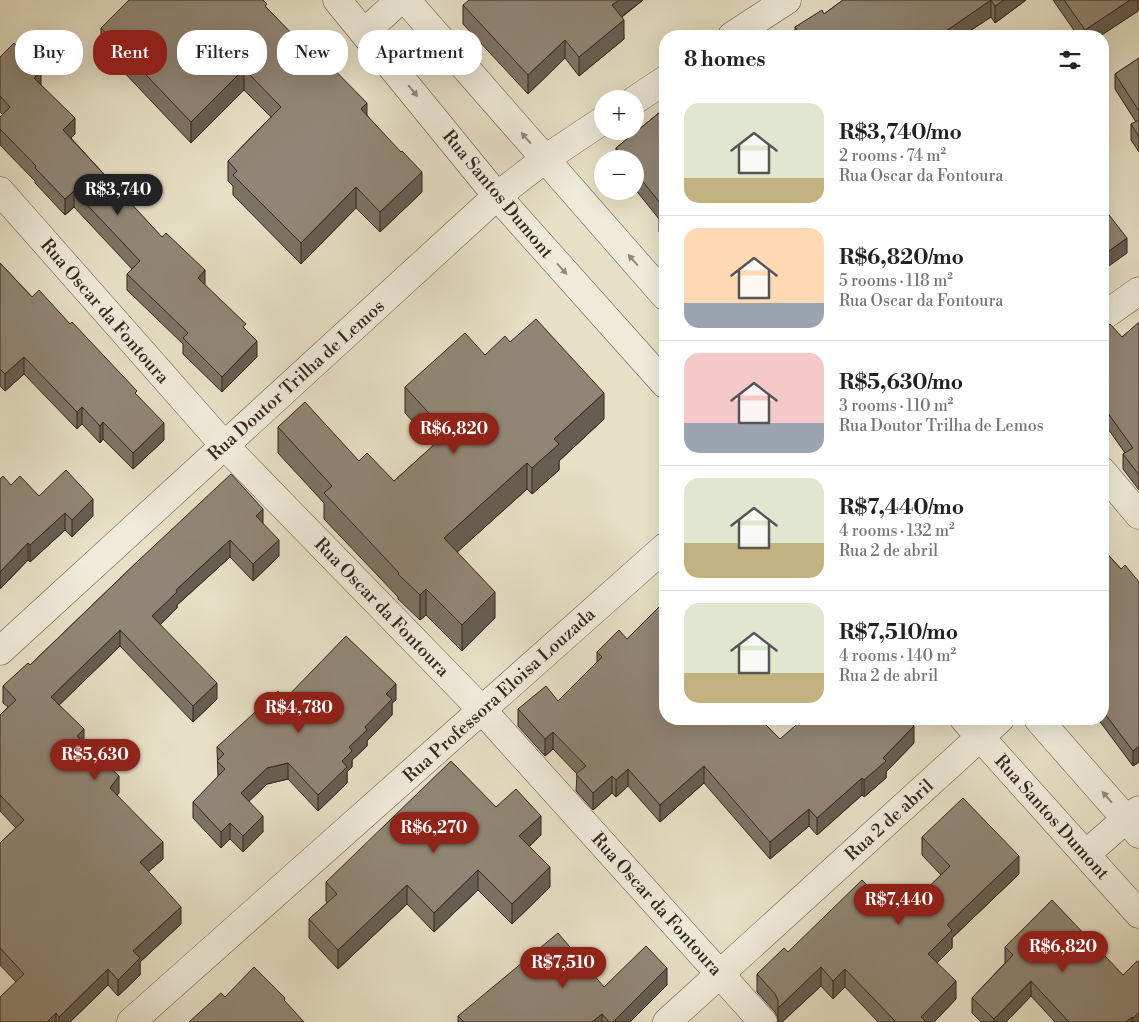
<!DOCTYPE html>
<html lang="en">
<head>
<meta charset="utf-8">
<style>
  body { margin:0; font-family:"Libre Bodoni",serif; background:#f2f2f2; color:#222; height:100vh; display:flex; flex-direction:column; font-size:19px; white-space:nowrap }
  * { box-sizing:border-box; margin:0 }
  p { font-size:16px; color:#767676 }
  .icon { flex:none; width:28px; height:28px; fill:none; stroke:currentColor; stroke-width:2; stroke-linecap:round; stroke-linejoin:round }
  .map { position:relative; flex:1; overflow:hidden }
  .panel { position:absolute; left:659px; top:30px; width:450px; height:695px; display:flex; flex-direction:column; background:#fff; border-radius:20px; box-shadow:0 5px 20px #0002 }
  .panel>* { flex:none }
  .banner { position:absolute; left:15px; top:30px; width:475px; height:45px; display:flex; gap:10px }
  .buttons { position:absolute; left:594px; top:90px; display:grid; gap:10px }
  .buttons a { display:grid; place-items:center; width:50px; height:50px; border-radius:50%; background:#fff; box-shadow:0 5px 20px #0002; font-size:25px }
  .price { position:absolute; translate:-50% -42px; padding:0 11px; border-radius:18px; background:#8f2418; color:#fff; font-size:16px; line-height:32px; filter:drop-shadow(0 1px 2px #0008) }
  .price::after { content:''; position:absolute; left:50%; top:30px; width:15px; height:11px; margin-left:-8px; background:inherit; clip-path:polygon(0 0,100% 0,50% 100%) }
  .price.current { background:#222; color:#fff }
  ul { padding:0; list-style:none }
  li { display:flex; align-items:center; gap:15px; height:125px; padding:0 25px }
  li+li { border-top:1px solid #e0e0e0 }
  li span { display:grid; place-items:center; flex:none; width:140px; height:100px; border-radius:15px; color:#555 }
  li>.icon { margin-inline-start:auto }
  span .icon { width:60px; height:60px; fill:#fffc; stroke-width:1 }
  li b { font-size:21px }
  h2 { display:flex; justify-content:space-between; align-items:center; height:60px; padding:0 25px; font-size:21px }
  .tag { padding:0 18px; border-radius:20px; background:#fff; box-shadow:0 5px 20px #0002; font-size:18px; line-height:45px }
  .tag.current { background:#8f2418; color:#fff }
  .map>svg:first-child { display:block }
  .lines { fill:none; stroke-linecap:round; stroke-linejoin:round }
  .street-casing { stroke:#615447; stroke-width:29 }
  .street { stroke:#efebda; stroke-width:28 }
  .wall { fill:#7d7365; stroke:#34251d }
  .shaded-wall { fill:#665e52; stroke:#34251d }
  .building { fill:#918675; stroke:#34251d }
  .oneway { fill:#92887c }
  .labels { text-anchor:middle; stroke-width:4.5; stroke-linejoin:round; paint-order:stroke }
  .street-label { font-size:18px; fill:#34251d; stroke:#efebda }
</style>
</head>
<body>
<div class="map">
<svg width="1139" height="1022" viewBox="0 0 1139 1022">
  <rect width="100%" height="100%" fill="#e7e0c6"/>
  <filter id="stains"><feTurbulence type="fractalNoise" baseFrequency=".004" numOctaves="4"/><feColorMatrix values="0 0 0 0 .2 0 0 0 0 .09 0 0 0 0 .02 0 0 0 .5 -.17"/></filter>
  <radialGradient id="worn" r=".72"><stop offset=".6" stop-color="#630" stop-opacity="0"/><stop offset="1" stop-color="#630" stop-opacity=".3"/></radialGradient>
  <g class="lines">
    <g class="street-casing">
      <g id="street">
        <polyline points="337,0 497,196 665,384"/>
        <polyline points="406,0 665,296"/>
        <polyline points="365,32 400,0"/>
        <polyline points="732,36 787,0"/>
        <polyline points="635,100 665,80"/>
        <polyline points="0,191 224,445 483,711 763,1022"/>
        <polyline points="1102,317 1139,291"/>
        <polyline points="1102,471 1139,515"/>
        <polyline points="0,651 497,196 545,159 602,121"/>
        <polyline points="964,719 1139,914"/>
        <polyline points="1038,719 1139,834"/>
        <polyline points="1086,854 1126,819 1139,810"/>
        <polyline points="131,1022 665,547"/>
        <polyline points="667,1022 1000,719"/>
      </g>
    </g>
    <use href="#street" class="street"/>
  </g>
  <g class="wall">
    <polygon points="643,0 622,17 624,39 579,76 565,58 528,94 463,24 463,5"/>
    <polygon points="843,0 1026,0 995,23 991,17 962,36 795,36 795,27 824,14"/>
    <polygon points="1053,0 1138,0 1138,11 1100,36 1078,36"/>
    <polygon points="267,8 367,115 422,192 380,232 356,208 301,264 233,195 233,186 228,181 228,161 271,117 244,90 191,143 101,48 101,28"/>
    <polygon points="0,57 41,86 75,134 71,138 246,330 257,357 222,392 183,354 183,344 127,290 127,274 132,269 74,207 65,215 35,183 35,181 0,145 0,117 3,115 0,112"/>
    <polygon points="1139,58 1139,152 1131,140 1131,124 1136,122 1115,89 1115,74"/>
    <polygon points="665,108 665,238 659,232 659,219 635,189 635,159 616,159 616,148"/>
    <polygon points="0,263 32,297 70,324 137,396 164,440 133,469 103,439 100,443 82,424 77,429 24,374 5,391 0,386"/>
    <polygon points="1139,323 1139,490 1123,469 1123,454 1125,453 1102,420 1102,330 1122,337"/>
    <polygon points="510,342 604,419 559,461 559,470 532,494 527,489 457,552 495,618 462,651 426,615 420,620 398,599 398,597 324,519 324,503 278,453 278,427 394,481 434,445 405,413 405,387 485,355"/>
    <polygon points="0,479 11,485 39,496 93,516 72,537 65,530 30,562 28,560 0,589"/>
    <polygon points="263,524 279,556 253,581 230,557 177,605 177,608 160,625 217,699 193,722 120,646 59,705 84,743 119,793 117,795 163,859 148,871 181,924 140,962 140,975 118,996 108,985 70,1022 0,1022 16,982 0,965 0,843 16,828 0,811 0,715 8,707 3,703 3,686 30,665 138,561"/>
    <polygon points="1102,548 1121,569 1139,582 1139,762 1133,766 1098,719 1102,719"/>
    <polygon points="627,639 665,719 713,721 780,739 914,743 886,772 886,778 864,797 862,795 817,835 809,826 770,859 704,783 660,822 628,786 616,797 612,793 593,810 576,791 577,774 553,749 545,756 518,726 518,709 558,701 597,662 597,652"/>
    <polygon points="285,699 396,700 392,703 392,715 367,741 367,746 352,760 352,767 347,772 347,783 318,811 288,779 267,784 249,801 263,832 243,852 230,839 221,848 193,818 193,802 218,777 217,747"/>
    <polygon points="496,807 541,835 529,847 550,887 512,924 478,890 434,932 407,904 338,969 309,938 309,919 327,903 326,901 326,882"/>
    <polygon points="922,837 1019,874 952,938 952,948 937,963 956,999 934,1022 878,1022 845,987 833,999 821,986 782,1022 778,1022 778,1018 775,1012 757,992 757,974 788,952 898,917 941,875 922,855"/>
    <polygon points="1005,947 1123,975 1139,1022 1055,1022 1031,996 1006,1022 981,1022 972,1013 972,998 1005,963"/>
    <polygon points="667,985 630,1022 458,1022 458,1016 604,987"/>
  </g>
  <g class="shaded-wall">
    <polygon points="619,0 643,0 612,24 612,5"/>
    <polygon points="991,0 991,17 962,36 946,36 946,31"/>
    <polygon points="1004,0 1026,0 995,23 995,6"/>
    <polygon points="1130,0 1138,0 1138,11 1100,36 1085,36 1085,30"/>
    <polygon points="624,20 624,39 579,76 579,57"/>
    <polygon points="912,31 912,36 906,36"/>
    <polygon points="565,40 565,58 528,94 528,75"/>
    <polygon points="244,69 244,90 191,143 191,122"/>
    <polygon points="41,72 41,87 34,78"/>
    <polygon points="367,103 367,124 361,109"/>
    <polygon points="75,118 75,134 63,146 63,130"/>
    <polygon points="422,172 422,192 380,232 380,212"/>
    <polygon points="356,187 356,208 301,264 301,243"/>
    <polygon points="74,191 74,207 65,215 65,199"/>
    <polygon points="1127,238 1127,253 1102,271 1102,256"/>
    <polygon points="205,270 205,286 198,278"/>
    <polygon points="257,341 257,357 222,392 222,377"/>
    <polygon points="24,357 24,374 5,391 5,374"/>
    <polygon points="604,393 604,419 559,461 559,470 532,494 532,468 554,439"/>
    <polygon points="82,407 82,424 77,429 77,412"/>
    <polygon points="103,422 103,439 100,443 100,426"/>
    <polygon points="164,423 164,440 133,469 133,453"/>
    <polygon points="527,463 527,489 444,564 444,538"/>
    <polygon points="93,499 93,516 72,537 72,520"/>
    <polygon points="263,509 263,526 256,516"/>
    <polygon points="65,513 65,530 30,562 30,545"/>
    <polygon points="230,540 230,557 177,605 177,608 152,633 152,616 176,590"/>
    <polygon points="279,540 279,556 253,581 253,564"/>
    <polygon points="28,543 28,560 0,589 0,572"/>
    <polygon points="426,589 426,615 420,620 420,595"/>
    <polygon points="495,592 495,618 462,651 462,625"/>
    <polygon points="120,630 120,646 51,713 51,697"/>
    <polygon points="217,683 217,699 193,722 193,706"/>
    <polygon points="396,684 396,700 392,703 392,715 367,741 367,746 352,760 352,767 347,772 347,783 318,811 318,795 349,747 365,727 386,694"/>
    <polygon points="914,726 914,743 886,772 886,778 864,797 864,780 883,758"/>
    <polygon points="84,729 84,745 77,736"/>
    <polygon points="553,732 553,749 545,756 545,739"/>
    <polygon points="1139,746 1139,762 1133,766 1133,751"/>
    <polygon points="288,763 288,779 267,784 241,809 241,793 267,768"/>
    <polygon points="704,766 704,783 660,822 660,805"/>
    <polygon points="628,769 628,786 616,797 616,780"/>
    <polygon points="119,776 119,793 110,804 110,788"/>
    <polygon points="612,776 612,793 593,810 593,793"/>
    <polygon points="862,778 862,795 817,835 817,818"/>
    <polygon points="809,809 809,826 770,859 770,842"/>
    <polygon points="263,816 263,832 243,852 243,836"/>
    <polygon points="541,816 541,835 519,856 519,836"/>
    <polygon points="230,823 230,839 221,848 221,832"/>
    <polygon points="163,842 163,859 140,879 140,862"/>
    <polygon points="1019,856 1019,874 952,938 952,948 928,972 928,954 947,925"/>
    <polygon points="550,867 550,887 512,924 512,904"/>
    <polygon points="478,870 478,890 434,932 434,913"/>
    <polygon points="407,885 407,904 338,969 338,950"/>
    <polygon points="181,907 181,924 140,962 140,975 118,996 118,980 133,951"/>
    <polygon points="821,967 821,986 782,1022 778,1022 778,1008"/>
    <polygon points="667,968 667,985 630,1022 613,1022"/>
    <polygon points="108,969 108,985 70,1022 59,1022 59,1017"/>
    <polygon points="845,969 845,987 833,999 833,981"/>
    <polygon points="956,981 956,999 934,1022 921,1022 921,1017"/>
    <polygon points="1031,981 1031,996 1006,1022 994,1022 994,1019"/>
    <polygon points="1139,1012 1139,1022 1133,1022 1133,1018"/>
    <polygon points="56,1013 56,1022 47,1022"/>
    <polygon points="602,1014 602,1022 592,1022"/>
    <polygon points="1132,1017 1132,1022 1126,1022"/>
  </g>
  <g class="building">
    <polygon points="129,0 263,0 267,4 265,6 304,46 308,43 367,103 361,109 401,152 402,151 422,172 380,212 356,187 301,243 233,175 237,171 228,161 281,107 244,69 191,122 101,28"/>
    <polygon points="469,0 619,0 612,5 624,20 579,57 565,40 528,75 463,5"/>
    <polygon points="843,0 1004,0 995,6 991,0 946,31 950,36 915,36 912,31 906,36 801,36 795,27 822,10 824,14"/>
    <polygon points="1064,0 1130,0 1085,30"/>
    <polygon points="14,43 41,72 34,78 75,118 63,130 162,237 166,233 205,270 198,278 246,324 243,327 257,341 222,377 183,338 188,333 127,274 140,261 74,191 65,199 35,168 36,166 0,129 0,117 10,107 0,96 0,57"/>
    <polygon points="1139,58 1139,111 1115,74"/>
    <polygon points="665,108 665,209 635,172 635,159 624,159 616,148"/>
    <polygon points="1139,120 1139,137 1131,124"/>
    <polygon points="1102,206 1127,238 1102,256"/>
    <polygon points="665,209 665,222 659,215"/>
    <polygon points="0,263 32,297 39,290 70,324 72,322 137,391 135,393 164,423 133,453 103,422 100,426 82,407 77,412 24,357 5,374 0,369"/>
    <polygon points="536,319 604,393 554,439 559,444 532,468 527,463 444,538 495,592 462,625 426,589 420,595 398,574 399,573 324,493 332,486 278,427 305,402 359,461 367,453 394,481 447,433 405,387 465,333 485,355 505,336 510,342"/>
    <polygon points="1138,323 1139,323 1139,475 1123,454 1133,448 1102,405 1102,330 1110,324 1122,337"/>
    <polygon points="66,470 93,499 72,520 65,513 30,545 28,543 0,572 0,479 3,476 11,485 20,476 39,496"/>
    <polygon points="231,474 263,509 256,516 279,540 253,564 230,540 176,590 177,592 152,616 217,683 193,706 120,630 51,697 84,729 77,736 119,776 110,788 163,842 140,862 181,907 133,951 140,958 118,980 108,969 59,1017 56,1013 47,1022 0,1022 0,997 24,974 0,948 0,843 24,820 0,795 0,715 16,700 3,686 28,663 30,665 138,561"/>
    <polygon points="1102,548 1121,569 1125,565 1139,582 1139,746 1133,751 1102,710"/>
    <polygon points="665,601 665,719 711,719 713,721 717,719 760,719 780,739 803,719 907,719 914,726 883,758 886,761 864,780 862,778 817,818 809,809 770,842 704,766 660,805 628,769 616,780 612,776 593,793 576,774 586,766 553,732 545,739 518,709 546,686 558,701 602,657 597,652 619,630 627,639"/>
    <polygon points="346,636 396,684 386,694 392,699 365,727 367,730 349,747 352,751 342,761 347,767 318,795 288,763 267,768 241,793 263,816 243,836 230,823 221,832 193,802 225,769 217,761 224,754 217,747 278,691 285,699"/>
    <polygon points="451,761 496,807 516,789 541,816 519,836 550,867 512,904 478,870 434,913 407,885 338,950 309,919 337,894 326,882"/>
    <polygon points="963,798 1019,856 947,925 952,930 928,954 956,981 921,1017 926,1022 896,1022 845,969 833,981 821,967 778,1008 778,1000 775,994 757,974 784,948 788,952 862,880 898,917 950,866 922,837"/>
    <polygon points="1052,900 1123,975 1137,961 1139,962 1139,1012 1133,1018 1132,1017 1126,1022 1069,1022 1031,981 994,1019 972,998 1013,955 1005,947"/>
    <polygon points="558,933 604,987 646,946 667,968 613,1022 609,1022 602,1014 592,1022 464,1022 458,1016"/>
    <polygon points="254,967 285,998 284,1000 304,1022 189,1022 221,993 225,997"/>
  </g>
  <defs><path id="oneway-solid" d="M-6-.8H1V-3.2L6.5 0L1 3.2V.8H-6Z" transform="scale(1.25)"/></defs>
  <g class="oneway">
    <use href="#oneway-solid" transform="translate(413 91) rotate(51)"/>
    <use href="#oneway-solid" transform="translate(526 138) rotate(-131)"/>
    <use href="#oneway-solid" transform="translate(633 260) rotate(-131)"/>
    <use href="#oneway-solid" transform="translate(562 269) rotate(48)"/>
    <use href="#oneway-solid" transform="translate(1107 797) rotate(-131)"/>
  </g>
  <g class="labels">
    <g class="street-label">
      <text transform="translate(498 194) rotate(50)" y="6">Rua Santos Dumont</text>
      <text transform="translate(105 311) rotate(49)" y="6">Rua Oscar da Fontoura</text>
      <text transform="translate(296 380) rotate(-42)" y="6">Rua Doutor Trilha de Lemos</text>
      <text transform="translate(382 607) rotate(46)" y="6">Rua Oscar da Fontoura</text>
      <text transform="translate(499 695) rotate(-42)" y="6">Rua Professora Eloisa Louzada</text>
      <text transform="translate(1052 817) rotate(48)" y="6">Rua Santos Dumont</text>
      <text transform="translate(889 820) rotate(-42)" y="6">Rua 2 de abril</text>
      <text transform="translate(657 904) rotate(48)" y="6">Rua Oscar da Fontoura</text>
    </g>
  </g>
  <rect width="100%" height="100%" filter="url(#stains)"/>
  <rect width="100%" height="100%" fill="url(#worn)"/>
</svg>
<div class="buttons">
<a>+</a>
<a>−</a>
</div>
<b class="price current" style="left:118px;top:216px">R$3,740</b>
<b class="price" style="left:454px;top:455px">R$6,820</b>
<b class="price" style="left:299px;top:734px">R$4,780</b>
<b class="price" style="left:95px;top:781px">R$5,630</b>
<b class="price" style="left:434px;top:854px">R$6,270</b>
<b class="price" style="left:899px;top:926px">R$7,440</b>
<b class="price" style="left:1063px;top:973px">R$6,820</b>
<b class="price" style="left:563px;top:989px">R$7,510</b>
<div class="banner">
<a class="tag">Buy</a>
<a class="tag current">Rent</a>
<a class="tag">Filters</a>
<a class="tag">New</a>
<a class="tag">Apartment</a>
</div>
<section class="panel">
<h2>8 homes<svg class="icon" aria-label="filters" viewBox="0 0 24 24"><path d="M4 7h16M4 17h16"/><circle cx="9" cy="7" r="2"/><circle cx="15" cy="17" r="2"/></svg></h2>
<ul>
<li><span style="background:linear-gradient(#dfe7d0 75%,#c2b280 0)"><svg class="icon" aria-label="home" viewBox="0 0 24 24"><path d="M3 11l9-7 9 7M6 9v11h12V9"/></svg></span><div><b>R$3,740/mo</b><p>2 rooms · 74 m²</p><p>Rua Oscar da Fontoura</p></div></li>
<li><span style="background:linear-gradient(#ffd9b3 75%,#9aa5b1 0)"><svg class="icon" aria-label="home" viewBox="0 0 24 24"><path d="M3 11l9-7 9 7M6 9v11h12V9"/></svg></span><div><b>R$6,820/mo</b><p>5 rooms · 118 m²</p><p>Rua Oscar da Fontoura</p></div></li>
<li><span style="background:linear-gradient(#f6c9c9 70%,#9aa5b1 0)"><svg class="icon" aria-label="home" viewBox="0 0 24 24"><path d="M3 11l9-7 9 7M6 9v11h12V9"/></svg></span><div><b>R$5,630/mo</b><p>3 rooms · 110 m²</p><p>Rua Doutor Trilha de Lemos</p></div></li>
<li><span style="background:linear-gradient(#dfe7d0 65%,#c2b280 0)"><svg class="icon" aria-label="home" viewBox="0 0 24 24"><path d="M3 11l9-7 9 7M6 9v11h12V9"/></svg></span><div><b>R$7,440/mo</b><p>4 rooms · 132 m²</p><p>Rua 2 de abril</p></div></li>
<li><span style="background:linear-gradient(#dfe7d0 70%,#c2b280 0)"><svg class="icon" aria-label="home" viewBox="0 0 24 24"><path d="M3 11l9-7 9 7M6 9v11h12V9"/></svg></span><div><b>R$7,510/mo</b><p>4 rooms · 140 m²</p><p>Rua 2 de abril</p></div></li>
</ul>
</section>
</div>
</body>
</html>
